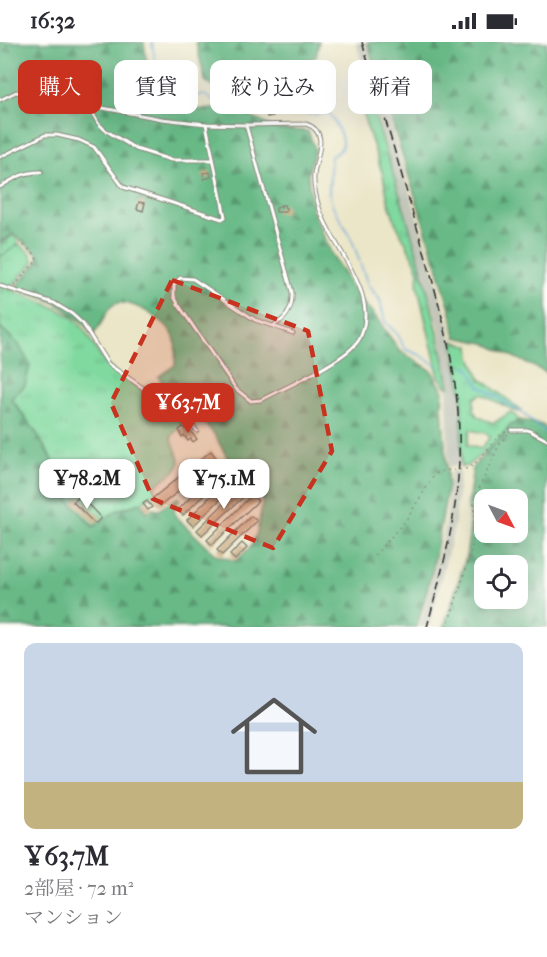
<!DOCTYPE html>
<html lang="ja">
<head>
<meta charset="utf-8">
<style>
  body { margin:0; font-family:"IM FELL French Canon","Noto Serif JP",serif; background:#f2f2f3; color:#2b2b33; height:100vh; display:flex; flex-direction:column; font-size:22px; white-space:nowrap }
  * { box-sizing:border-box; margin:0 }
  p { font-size:20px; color:#7c7c81 }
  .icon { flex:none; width:33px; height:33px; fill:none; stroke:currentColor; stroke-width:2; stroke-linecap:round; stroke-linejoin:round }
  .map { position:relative; height:585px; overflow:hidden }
  .panel { display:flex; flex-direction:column; background:#fff; flex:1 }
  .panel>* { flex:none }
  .guide { position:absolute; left:18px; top:18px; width:512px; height:54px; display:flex; gap:12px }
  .needle { width:39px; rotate:131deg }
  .tools { position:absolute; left:474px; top:447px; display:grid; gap:12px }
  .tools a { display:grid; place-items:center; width:54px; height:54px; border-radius:12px; background:#fff; box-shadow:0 6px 24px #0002; font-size:30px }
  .price { position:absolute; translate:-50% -51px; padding:0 14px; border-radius:12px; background:#fff; color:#222; font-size:20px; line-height:39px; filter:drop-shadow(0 2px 3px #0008) }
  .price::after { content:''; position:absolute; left:50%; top:36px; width:18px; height:14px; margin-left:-9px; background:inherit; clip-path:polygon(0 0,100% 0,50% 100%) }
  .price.selected { background:#c8321e; color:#fff }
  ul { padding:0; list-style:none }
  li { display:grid; align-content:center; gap:12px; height:318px; padding:0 24px }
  li span { display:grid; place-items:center; height:186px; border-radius:12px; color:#555 }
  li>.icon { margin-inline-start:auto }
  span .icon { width:108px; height:108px; fill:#fffc; stroke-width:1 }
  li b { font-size:26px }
  .tag { padding:0 21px; border-radius:12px; background:#fff; box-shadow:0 6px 24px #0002; font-size:21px; line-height:54px }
  .tag.selected { background:#c8321e; color:#fff }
  .status { display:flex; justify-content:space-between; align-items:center; height:42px; padding:0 30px; background:#fff; direction:ltr }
  .status svg { height:16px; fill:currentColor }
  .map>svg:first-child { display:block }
  .railway { fill:#c3c6b9 }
  .grass { fill:url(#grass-tufts); stroke:#568265; stroke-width:1.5; fill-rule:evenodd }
  .forest { fill:url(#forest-firs); stroke:#4a7258; stroke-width:1.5; fill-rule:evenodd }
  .cemetery { fill:url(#cemetery-stones); stroke:#568265; stroke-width:1.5 }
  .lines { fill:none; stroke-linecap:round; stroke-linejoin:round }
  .stream { stroke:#67a6da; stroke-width:1.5 }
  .building { fill:#caa77b }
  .service-casing { stroke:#8b887a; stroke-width:5 }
  .path { stroke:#8b887a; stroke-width:1.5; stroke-dasharray:1.5 4.5; stroke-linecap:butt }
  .service { stroke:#fff; stroke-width:3 }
  .rail { stroke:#2b2b2b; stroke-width:1.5; stroke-dasharray:9 4.5; stroke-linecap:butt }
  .marked { fill:#c8321e; fill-opacity:0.2; stroke:#c8321e; stroke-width:4.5; stroke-dasharray:12 8; stroke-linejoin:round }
</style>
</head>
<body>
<div class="status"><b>16:32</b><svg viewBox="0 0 49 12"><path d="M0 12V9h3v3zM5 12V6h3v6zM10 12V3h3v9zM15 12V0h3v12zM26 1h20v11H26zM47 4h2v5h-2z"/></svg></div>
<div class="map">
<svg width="547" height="585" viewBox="0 0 547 585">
  <defs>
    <pattern id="grass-tufts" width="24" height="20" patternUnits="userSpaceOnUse" patternTransform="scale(1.5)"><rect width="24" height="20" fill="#80d99f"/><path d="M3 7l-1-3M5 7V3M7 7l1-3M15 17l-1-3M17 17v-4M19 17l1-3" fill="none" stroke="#6fba89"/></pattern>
    <pattern id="forest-firs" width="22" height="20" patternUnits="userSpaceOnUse" patternTransform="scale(1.5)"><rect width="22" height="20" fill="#68b986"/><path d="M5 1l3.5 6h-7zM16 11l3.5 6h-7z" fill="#56976e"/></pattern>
    <pattern id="cemetery-stones" width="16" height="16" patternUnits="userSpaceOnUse" patternTransform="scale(1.5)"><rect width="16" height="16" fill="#80d99f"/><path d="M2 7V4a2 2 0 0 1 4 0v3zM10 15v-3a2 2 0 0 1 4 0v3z" fill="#6fba89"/></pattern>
  </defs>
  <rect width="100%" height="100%" fill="#fdfcf7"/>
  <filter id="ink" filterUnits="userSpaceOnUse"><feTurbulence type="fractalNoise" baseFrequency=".0167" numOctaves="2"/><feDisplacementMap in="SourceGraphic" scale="12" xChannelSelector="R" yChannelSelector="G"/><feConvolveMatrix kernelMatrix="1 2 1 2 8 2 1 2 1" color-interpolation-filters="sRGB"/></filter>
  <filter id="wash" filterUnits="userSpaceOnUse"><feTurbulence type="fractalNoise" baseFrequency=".008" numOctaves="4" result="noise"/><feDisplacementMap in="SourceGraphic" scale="24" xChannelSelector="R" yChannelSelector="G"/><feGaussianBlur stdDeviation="1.35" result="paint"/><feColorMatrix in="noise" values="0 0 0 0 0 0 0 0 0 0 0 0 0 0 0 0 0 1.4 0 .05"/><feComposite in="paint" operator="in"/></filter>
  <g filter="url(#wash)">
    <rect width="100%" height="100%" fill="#ebe6c8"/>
    <g class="railway">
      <polygon points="356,0 365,0 449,281 462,354 461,425 448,424 447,347 449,346 439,285"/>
      <polygon points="451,429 460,429 455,481 429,585 420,585 446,481"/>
    </g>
    <g class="grass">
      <path d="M362 30C393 135 430 238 449 345H447L439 335 417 242 419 230 416 221 396 182 388 158 383 133 365 79 359 32Z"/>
      <polygon points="19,202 31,212 34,220 9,247 54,265 72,275 83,286 104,320 113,329 151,355 170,359 183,380 171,395 180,420 176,428 154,444 156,450 141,461 118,468 94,485 70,459 54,421 35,389 11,356 25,343 19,303 0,285 0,215"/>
      <path d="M453 299 470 304 471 315 480 336 521 368 517 370 481 352 474 356C473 376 476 375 494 381L511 370 519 378 511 383 496 400 467 424 461 425 462 354ZM470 388 485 391 490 395 481 407 467 403Z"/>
    </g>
    <g class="forest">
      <path d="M0 0H144L146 16 159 49 169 60 190 68 233 66 276 87 308 89 315 107 308 132 312 167 332 213 359 257 373 271 400 309 431 328 443 348 442 365 448 444 433 526 417 585H0V285L19 303 30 323 25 343 11 357 35 389 54 421 70 459 93 485 118 468 141 461 147 470 153 467 159 468 178 455 180 458 174 466 175 474 216 513 236 519 251 505 257 490 264 453 227 415 214 392 202 378 189 370 158 335 175 323C175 314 177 303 174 295 169 280 128 253 113 263 103 271 102 286 92 293L85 282 54 260 18 247 17 243 38 220V212L13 192 0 200Z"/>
      <polygon points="196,0 319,0 316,15 277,30 265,48 224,53 205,39"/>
      <polygon points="367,0 547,0 547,331 485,301 456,295 450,266"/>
      <path d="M519 378 542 383 547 387V585H444L466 515 470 486 468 462 473 425 511 383ZM484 458H518V490H484ZM484 524H518V556H484Z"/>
    </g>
    <polygon class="cemetery" points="14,193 19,202 0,215 0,202"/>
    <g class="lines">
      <g class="stream">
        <path d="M152 0 155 19 163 43 176 52 182 55 205 53 213 59 263 55 283 48C289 52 288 59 293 64 306 79 314 69 330 72 335 80 348 101 339 109 337 112 334 112 331 114L329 151 332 162 352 198 368 243 380 258 385 280 398 293 405 307 420 313 438 325"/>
        <polyline points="465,324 468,324 479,344 521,370 547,392"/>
      </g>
    </g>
    <g id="blocks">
      <g class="building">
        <polygon points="269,65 272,65 273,74 267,75"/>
        <polygon points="210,130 211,135 204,137 203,131"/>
        <polygon points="139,160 145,161 143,169 137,167"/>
        <polygon points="280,163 284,163 285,166 287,166 286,170 276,170 276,166 281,165"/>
        <polygon points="183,385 185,387 187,385 197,397 193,400 191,397 188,399 184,393 182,395 179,388"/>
        <polygon points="211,409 218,418 160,464 153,456"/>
        <polygon points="223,423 229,429 183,473 178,468"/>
        <polygon points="232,433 239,439 193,484 187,478"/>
        <polygon points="243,443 249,450 202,493 197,488"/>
        <polygon points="252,453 258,459 212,503 207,498"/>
        <polygon points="80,454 101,476 95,482 73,460"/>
        <polygon points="147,459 152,465 148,468 143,462"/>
        <polygon points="520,460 526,461 524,471 518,470"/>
        <polygon points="251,474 257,479 222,513 217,508"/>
        <polygon points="242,501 247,506 235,518 230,513"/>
      </g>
    </g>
  </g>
  <g filter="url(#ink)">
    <use href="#blocks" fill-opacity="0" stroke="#8b887a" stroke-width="1.5"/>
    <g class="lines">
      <g class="service-casing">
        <g id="service">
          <path d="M0 58 16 50 162 77 206 82 246 83 306 82C331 90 315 116 314 134 313 144 316 155 319 165 331 206 381 250 360 296 350 317 284 346 261 358L251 359 236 347 178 262 174 254V243L180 236 193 237 255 278 293 291"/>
          <polyline points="89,65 98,81 105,88 136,107 171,118 212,118"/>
          <path d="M246 83 292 250C293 265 287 277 274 283"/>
          <polyline points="0,115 45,93 57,93 79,98 94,105 123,145 222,177 225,175 206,82"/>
          <path d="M0 145C13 137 25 129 41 130"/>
          <polyline points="0,244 54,261 72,272 83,282 108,322 152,352 171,356 197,389"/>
          <polyline points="511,388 528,388 547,398"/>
        </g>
      </g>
      <g class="path">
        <polyline points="14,244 37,218 36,213 20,200"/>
        <path d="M375 513 406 478 435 432C449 425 460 430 468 426 484 418 491 397 507 389"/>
        <polyline points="447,585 468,521 474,496 474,458 499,403 508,392"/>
      </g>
      <use href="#service" class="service"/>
      <path class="rail" d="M362 0C380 60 398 119 415 179 442 270 467 351 457 447 452 494 439 540 427 585"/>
    </g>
  </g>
  <path class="marked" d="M172 238 308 289 332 409 273 506 153 457 111 361Z"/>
</svg>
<div class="tools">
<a><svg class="needle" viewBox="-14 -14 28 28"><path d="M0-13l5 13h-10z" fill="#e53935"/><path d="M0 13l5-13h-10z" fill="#7c7c81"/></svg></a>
<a><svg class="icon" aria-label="locate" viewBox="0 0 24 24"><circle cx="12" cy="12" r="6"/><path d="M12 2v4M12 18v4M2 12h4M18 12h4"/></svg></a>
</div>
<b class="price selected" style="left:188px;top:392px">¥63.7M</b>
<b class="price" style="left:87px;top:468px">¥78.2M</b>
<b class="price" style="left:224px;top:468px">¥75.1M</b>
<div class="guide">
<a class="tag selected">購入</a>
<a class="tag">賃貸</a>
<a class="tag">絞り込み</a>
<a class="tag">新着</a>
</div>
</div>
<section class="panel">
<ul>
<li><span style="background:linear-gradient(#c9d6e8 75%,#c2b280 0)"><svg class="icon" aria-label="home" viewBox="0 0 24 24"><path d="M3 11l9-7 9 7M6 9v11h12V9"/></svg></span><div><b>¥63.7M</b><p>2部屋 · 72 m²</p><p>マンション</p></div></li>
</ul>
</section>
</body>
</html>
